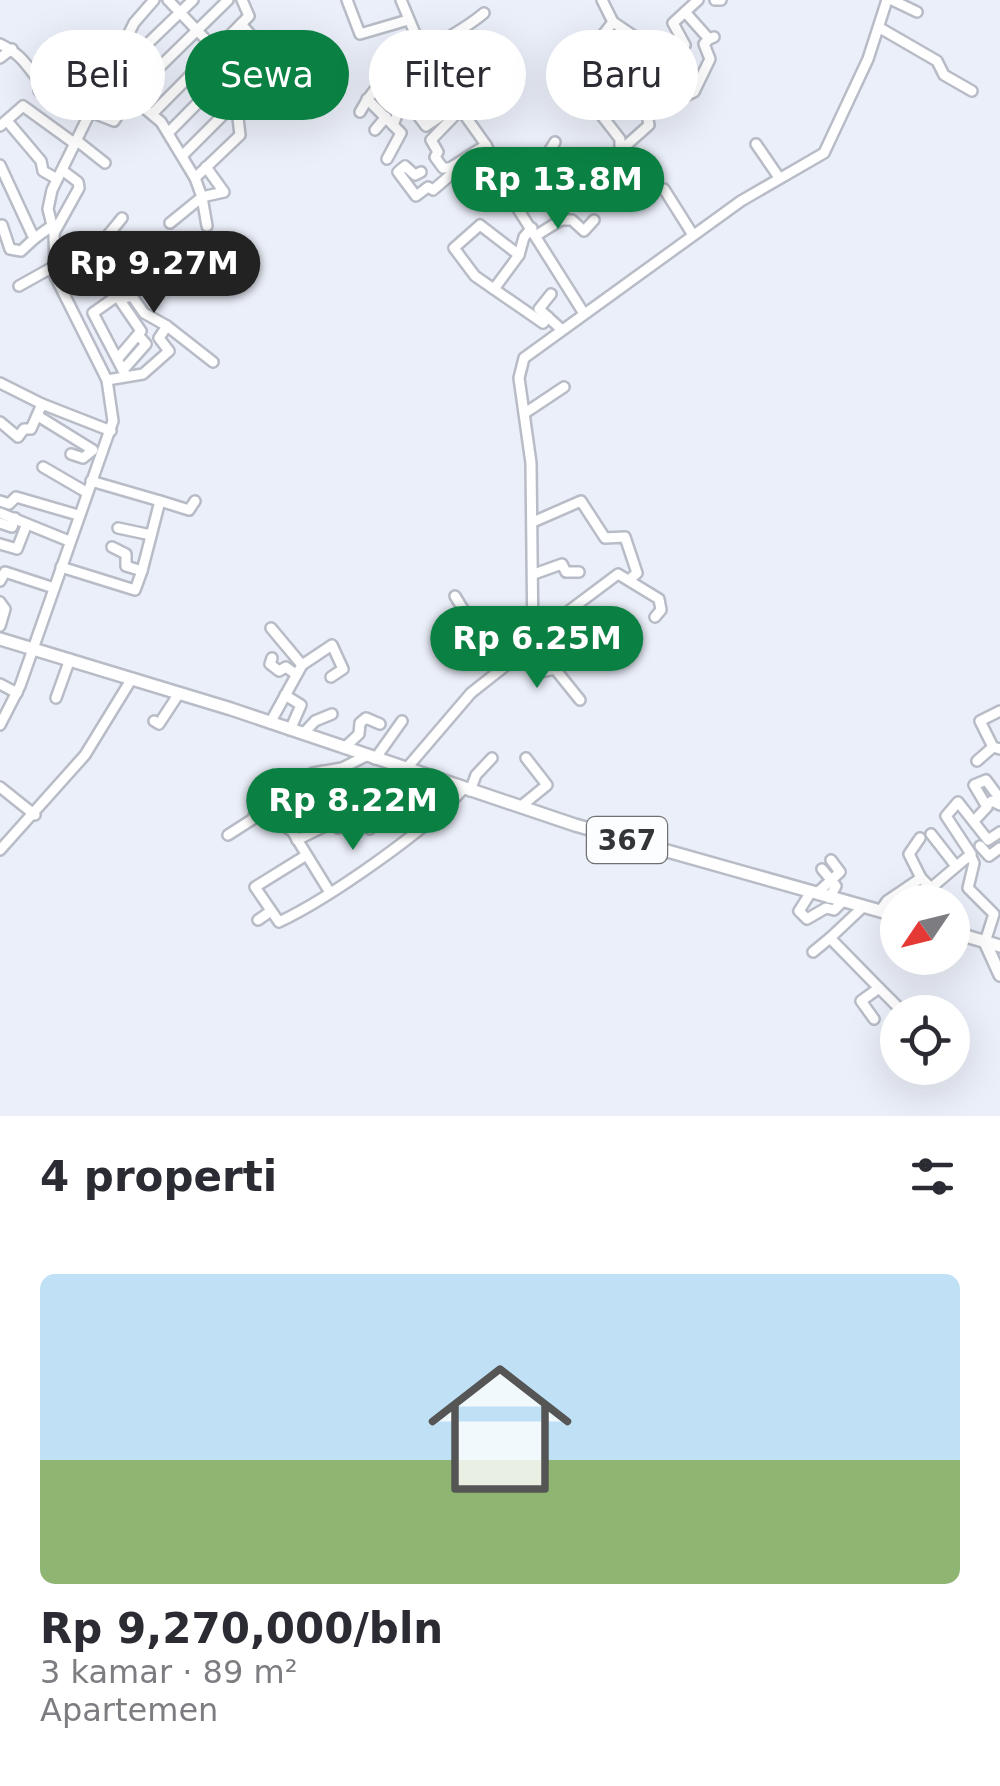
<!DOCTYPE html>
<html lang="id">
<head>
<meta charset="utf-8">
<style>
  body { margin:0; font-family:"DejaVu Sans",sans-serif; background:#f7f7f7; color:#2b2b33; height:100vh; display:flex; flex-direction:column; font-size:38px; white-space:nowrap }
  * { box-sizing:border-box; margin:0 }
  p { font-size:32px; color:#7c7c81 }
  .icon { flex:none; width:55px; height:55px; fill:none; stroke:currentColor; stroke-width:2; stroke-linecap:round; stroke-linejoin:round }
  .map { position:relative; height:1116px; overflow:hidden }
  .sheet { display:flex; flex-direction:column; background:#fff; flex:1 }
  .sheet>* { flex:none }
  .banner { position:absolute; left:30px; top:30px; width:940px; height:90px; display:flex; gap:20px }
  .needle { width:65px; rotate:235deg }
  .buttons { position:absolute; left:880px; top:885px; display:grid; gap:20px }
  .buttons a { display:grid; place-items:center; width:90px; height:90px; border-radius:50%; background:#fff; box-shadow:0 10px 40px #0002; font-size:50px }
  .price { position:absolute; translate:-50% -85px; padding:0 22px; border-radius:35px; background:#0b8043; color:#fff; font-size:32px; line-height:65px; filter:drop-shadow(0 2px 5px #0008) }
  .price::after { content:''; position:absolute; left:50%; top:60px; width:30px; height:22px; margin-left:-15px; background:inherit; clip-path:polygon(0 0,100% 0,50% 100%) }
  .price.selected { background:#222; color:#fff }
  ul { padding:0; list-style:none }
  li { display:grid; align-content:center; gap:20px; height:530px; padding:0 40px }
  li span { display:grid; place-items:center; height:310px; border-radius:15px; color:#555 }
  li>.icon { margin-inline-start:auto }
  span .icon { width:180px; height:180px; fill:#fffc; stroke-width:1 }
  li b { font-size:42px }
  h2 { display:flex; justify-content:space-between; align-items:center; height:120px; padding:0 40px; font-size:42px }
  .tag { padding:0 35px; border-radius:45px; background:#fff; box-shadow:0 10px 40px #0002; font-size:35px; line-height:90px }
  .tag.selected { background:#0b8043; color:#fff }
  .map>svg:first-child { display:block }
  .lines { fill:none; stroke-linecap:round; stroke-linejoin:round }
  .minor-casing { stroke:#b8bcc6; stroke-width:14 }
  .major-casing { stroke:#b8bcc6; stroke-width:16 }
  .minor { stroke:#fff; stroke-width:9 }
  .major { stroke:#fff; stroke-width:11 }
  .labels { text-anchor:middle; stroke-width:9; stroke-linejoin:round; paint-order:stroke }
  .shield { fill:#fcfdff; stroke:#6f7174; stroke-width:2.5 }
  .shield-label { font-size:28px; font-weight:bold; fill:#333539 }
</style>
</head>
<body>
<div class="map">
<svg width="1000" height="1116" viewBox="0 0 1000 1116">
  <rect width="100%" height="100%" fill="#ebeff9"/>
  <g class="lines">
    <g class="minor-casing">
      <g id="minor">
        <polyline points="347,0 360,34 408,20"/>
        <polyline points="401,0 427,62 486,145 513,201 583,312"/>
        <polyline points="602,0 613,22"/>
        <polyline points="715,0 721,0"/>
        <polyline points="892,0 917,12"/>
        <polyline points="685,12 709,39 714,37"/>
        <polyline points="241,24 257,42 271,81"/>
        <polyline points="880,28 937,61 944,75 972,91"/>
        <path d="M0 44C33 60 27 77 53 90L63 81 95 104"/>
        <polyline points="0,58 12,49"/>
        <polyline points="427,62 416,72 441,115"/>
        <polyline points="429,67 446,50 441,39"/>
        <polyline points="155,72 139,52 193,0"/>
        <polyline points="107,77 161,122 195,178 240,135 232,67 168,0"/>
        <polyline points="440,81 466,63"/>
        <polyline points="39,83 39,91 61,108 71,107 88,117"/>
        <polyline points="380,84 399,110 393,125"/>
        <polyline points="405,98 426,126 441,116"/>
        <polyline points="367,99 401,133 387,159"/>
        <polyline points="91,112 114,121 132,94 228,0"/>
        <path d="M360 112C387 59 443 48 484 13"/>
        <polyline points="152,114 249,16 242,0"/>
        <polyline points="8,122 41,161 43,171 57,179"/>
        <polyline points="0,126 23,106 74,143"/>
        <polyline points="375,130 386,117"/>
        <polyline points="169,132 255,45"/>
        <polyline points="76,140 105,163"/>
        <polyline points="555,142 550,150 579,189"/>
        <polyline points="756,144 778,176"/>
        <polyline points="621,150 649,125 647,114 694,92 710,59 704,44 709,39"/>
        <polyline points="183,155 238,100"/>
        <polyline points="620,158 620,139 599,112 601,101 579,65 613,22 671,61 685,45 673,23 698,0"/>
        <polyline points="0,165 32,234 35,238 53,225"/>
        <polyline points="206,167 224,192 202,197 207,226"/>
        <polyline points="450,168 443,168 435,157 438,152 431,140 459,111"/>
        <polyline points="421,172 415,175 405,166 398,172 416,196 428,187 433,190 453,173 450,168 486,145"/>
        <polyline points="513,201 552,152"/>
        <polyline points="561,220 572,220 584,231 594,220"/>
        <polyline points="170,223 202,197 195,178"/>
        <polyline points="2,225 10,249 21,251 35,238"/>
        <polyline points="532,228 524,237 519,255 480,225 454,248 475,276 543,323 548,317"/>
        <polyline points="54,233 79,188 78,182 62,170"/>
        <path d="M537 235 561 220C562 194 598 169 620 158L626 168 643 171 656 188 664 189 693 235"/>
        <polyline points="56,278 85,263 122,218"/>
        <polyline points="19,286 53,267"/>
        <polyline points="494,289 519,255"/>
        <polyline points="551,294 539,309 561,329"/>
        <polyline points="119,299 132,296 144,313 167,326"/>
        <polyline points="119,357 141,331 117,296 93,313 126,376"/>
        <polyline points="123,370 146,344 138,335"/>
        <polyline points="107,380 143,374 169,351 159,338 167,326 213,362"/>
        <polyline points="0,383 42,404"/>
        <polyline points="525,413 564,387"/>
        <polyline points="38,416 93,450 83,458 71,454"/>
        <polyline points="0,422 18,437 24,429 31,429 42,404 111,431"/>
        <polyline points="43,467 86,492"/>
        <polyline points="91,481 160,501"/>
        <polyline points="0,501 9,504 16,497 78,515"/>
        <polyline points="0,513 69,541"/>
        <polyline points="533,522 581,501 605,538 625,537 637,573 629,580"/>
        <polyline points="0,523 12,527 15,518"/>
        <polyline points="118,528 151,535"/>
        <polyline points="0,544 17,549 26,526"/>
        <polyline points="61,567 135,590 142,571 126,566 126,554 112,547"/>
        <polyline points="142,571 160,501 189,510 195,501"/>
        <polyline points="534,574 562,564 566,572 579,572"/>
        <polyline points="0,581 5,572 54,588"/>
        <polyline points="455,596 500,670"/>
        <polyline points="0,602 5,609 0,626"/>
        <polyline points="535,632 562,621 562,616 618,574 659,599 661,610 655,617"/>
        <polyline points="523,654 541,672 555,669 580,700"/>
        <polyline points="272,658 270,664 279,671 286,667 294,673"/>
        <polyline points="302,665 332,645 343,669 331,677"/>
        <polyline points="0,684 17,693"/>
        <polyline points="285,695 301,705 290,730"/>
        <polyline points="56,698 70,659"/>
        <polyline points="1000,711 980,721 993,747 1000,749"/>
        <polyline points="154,721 159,724 178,695"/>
        <polyline points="270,723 302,665 271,628"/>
        <polyline points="0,725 20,686 113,421 107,380 55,276 54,233 48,209 52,190 134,23 154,0"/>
        <polyline points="303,734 315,721 332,714"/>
        <polyline points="344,748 359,734 360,723 366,718 380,724"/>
        <polyline points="375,759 402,721"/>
        <polyline points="977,761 993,747"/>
        <polyline points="406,769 471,693 533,644 531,463 519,378 524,358 741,201 824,153 868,59 887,0"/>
        <polyline points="323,771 341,805"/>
        <polyline points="0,787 35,815"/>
        <polyline points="470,791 476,775 492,758"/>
        <polyline points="270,805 270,817 292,831 329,891"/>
        <polyline points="986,805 992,801 1000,805"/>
        <polyline points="520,807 547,785 526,758"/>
        <polyline points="974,821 987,807 974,785 986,780 998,796"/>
        <polyline points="370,829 406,791 415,773"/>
        <polyline points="931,834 956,866"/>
        <polyline points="228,835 253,819 261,794 285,790 313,773 342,768 366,756"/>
        <polyline points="297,840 331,823 338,828 347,823"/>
        <polyline points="980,846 989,856 1000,848"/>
        <polyline points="0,850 85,755 131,680"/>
        <polyline points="970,855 974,863 968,888 994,914 985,942"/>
        <path d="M305 856 255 887 279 922C328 899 429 829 463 789"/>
        <polyline points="822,869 836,886 829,898"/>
        <polyline points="921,878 931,888 971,854 946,816 958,802 988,840 1000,832"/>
        <polyline points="908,887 911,902"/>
        <polyline points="811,892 799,911 807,919 826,908 834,910 843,901"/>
        <polyline points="817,893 840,872 831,860"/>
        <polyline points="864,906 830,938 879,988 861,1001 874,1019"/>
        <polyline points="880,911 887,901 921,878 909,854 920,838"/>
        <polyline points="258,920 271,911"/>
        <polyline points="813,952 830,938"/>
        <polyline points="879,988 898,1007"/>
      </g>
    </g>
    <g class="major-casing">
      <g id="major">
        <polyline points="0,639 231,709 575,825 898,916"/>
        <polyline points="952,932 1000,946"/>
        <polyline points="985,942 1000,975"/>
      </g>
    </g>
    <use href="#minor" class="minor"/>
    <use href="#major" class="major"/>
  </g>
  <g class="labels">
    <rect class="shield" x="587" y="817" width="80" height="46" rx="8"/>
    <g class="shield-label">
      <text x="627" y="850">367</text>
    </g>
  </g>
</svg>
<div class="buttons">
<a><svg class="needle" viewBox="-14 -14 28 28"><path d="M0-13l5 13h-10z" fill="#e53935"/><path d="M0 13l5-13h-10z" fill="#7c7c81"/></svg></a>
<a><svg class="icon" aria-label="locate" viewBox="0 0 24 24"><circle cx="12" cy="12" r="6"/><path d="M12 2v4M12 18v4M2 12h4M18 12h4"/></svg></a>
</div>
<b class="price" style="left:558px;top:232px">Rp 13.8M</b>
<b class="price selected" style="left:154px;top:316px">Rp 9.27M</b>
<b class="price" style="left:537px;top:691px">Rp 6.25M</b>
<b class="price" style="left:353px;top:853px">Rp 8.22M</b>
<div class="banner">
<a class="tag">Beli</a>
<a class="tag selected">Sewa</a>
<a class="tag">Filter</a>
<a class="tag">Baru</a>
</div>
</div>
<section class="sheet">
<h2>4 properti<svg class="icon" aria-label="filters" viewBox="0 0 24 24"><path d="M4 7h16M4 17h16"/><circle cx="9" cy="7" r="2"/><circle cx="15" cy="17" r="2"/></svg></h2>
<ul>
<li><span style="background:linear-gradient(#bfe0f5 60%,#8fb573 0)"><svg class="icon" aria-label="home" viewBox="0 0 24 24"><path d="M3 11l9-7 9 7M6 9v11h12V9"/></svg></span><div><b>Rp 9,270,000/bln</b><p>3 kamar · 89 m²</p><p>Apartemen</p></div></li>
</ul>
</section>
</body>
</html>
